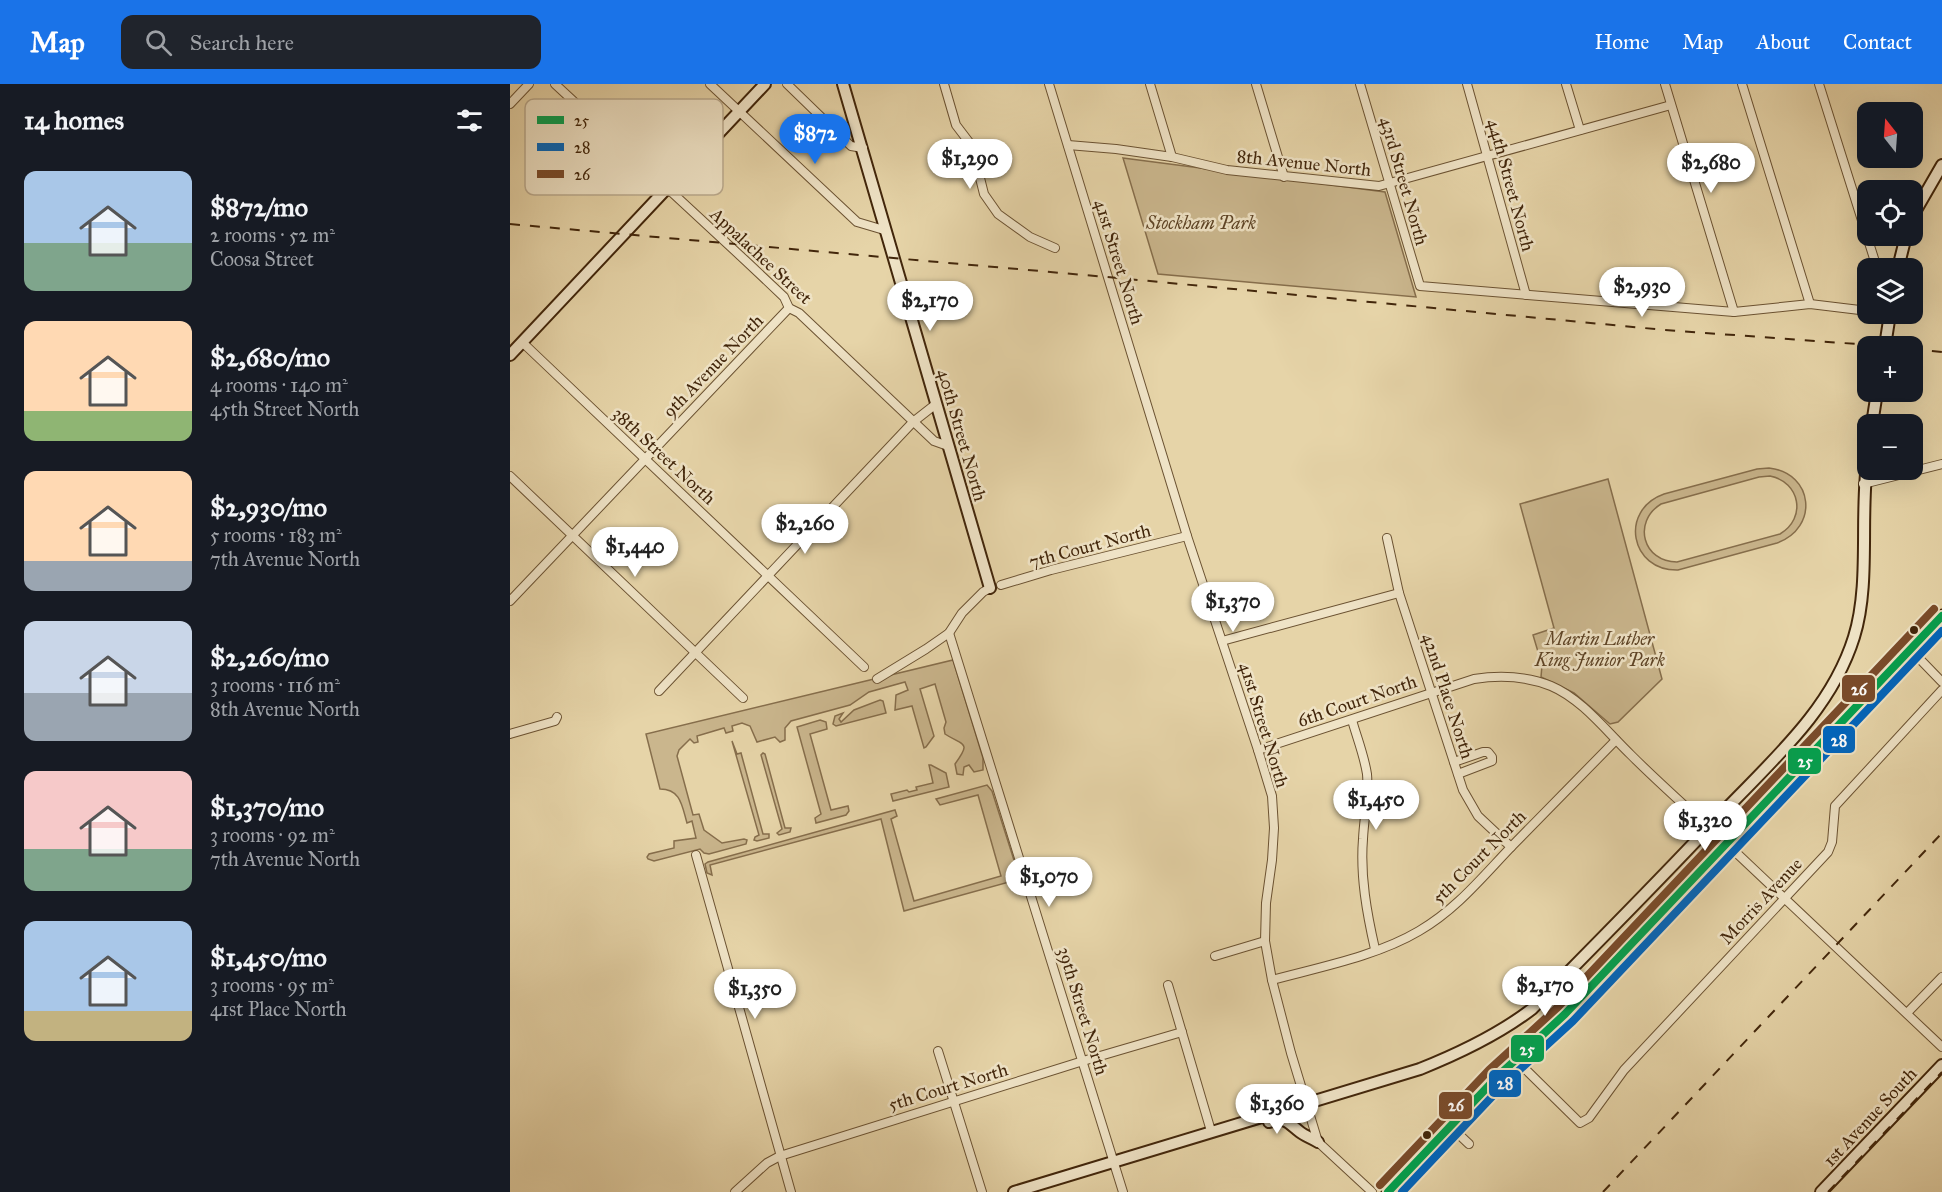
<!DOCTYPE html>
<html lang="en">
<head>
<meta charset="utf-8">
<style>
  body { margin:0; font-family:"IM FELL Great Primer",serif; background:#20242c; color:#f1f3f6; height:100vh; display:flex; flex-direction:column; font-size:22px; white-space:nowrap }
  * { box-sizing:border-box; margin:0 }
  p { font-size:20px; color:#9ea1a6 }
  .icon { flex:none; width:33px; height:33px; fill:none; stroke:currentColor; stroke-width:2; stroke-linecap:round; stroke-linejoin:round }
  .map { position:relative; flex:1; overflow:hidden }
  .drawer { display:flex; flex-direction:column; background:#171b24; width:510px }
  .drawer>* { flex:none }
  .needle { width:39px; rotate:343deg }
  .controls { position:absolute; left:1347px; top:18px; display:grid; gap:12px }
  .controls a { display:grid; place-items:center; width:66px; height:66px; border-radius:12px; background:#171b24; box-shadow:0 6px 24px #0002; font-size:30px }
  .price { position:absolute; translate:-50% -51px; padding:0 14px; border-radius:21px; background:#fff; color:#222; font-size:20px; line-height:39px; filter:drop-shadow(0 2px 3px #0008) }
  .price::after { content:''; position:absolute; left:50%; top:36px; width:18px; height:14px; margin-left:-9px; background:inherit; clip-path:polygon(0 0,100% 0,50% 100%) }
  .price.active { background:#1a73e8; color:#fff }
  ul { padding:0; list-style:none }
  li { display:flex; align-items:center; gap:18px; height:150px; padding:0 24px }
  li span { display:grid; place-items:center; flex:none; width:168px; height:120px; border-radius:12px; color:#555 }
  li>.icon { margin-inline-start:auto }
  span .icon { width:72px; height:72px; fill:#fffc; stroke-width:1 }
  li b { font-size:26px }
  h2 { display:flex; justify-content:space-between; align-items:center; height:72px; padding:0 24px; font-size:26px }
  header { display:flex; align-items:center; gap:36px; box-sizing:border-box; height:84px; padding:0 30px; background:#1a73e8; color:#fff }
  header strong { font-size:28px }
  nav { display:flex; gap:33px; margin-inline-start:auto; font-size:21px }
  .search { width:420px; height:54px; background:#20242c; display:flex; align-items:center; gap:15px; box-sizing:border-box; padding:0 21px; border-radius:12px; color:#9ea1a6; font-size:22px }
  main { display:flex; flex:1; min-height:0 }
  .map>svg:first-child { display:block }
  .green { fill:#cab68d; stroke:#866e4c; stroke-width:1.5; fill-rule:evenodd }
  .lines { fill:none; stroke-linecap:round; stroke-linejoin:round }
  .street-casing { stroke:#6b5232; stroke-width:10 }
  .secondary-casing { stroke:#42260b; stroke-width:14 }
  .primary-casing { stroke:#42260b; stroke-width:15 }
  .street { stroke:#efe3c6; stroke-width:8 }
  .secondary { stroke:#efe3c6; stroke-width:10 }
  .primary { stroke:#e6d4a8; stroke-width:12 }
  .rail { stroke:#42260b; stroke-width:2; stroke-dasharray:10 10; stroke-linecap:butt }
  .bus-1-casing { stroke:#efe3c6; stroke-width:12 }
  .bus-2-casing { stroke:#efe3c6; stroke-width:12 }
  .bus-3-casing { stroke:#efe3c6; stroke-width:12 }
  .bus-1 { stroke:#03a04e; stroke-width:8 }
  .bus-2 { stroke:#0065bd; stroke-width:8 }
  .bus-3 { stroke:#7a4b2a; stroke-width:8 }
  .bus-dot { fill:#42260b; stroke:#efe3c6; stroke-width:2 }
  .labels { text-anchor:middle; stroke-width:5; stroke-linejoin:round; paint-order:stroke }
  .street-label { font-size:18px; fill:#42260b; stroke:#efe3c6 }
  .park-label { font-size:18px; font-style:italic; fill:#5d4325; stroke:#efe3c6 }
  .key { fill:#efe3c6; stroke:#bbaa8e; stroke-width:1.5 }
  .key-label { font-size:16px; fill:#42260b }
  .line-badge { stroke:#efe3c6; stroke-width:2 }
  .badge-label { font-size:16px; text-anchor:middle; font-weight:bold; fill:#fff }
</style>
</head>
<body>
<header>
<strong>Map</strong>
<div class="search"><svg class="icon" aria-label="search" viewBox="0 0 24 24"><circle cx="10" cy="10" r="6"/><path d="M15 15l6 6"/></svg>Search here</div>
<nav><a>Home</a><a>Map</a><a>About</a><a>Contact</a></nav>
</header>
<main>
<section class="drawer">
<h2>14 homes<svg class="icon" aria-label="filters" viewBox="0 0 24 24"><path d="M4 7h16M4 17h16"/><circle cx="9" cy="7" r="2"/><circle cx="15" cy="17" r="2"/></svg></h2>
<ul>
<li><span style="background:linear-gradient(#a9c7e8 60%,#7fa58c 0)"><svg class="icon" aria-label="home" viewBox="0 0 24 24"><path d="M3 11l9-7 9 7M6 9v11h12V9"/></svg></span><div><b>$872/mo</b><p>2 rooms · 52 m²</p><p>Coosa Street</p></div></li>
<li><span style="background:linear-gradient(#ffd9b3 75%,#8fb573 0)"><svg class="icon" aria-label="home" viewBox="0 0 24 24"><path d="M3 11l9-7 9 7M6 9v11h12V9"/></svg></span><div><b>$2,680/mo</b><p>4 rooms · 140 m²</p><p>45th Street North</p></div></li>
<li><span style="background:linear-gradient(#ffd9b3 75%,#9aa5b1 0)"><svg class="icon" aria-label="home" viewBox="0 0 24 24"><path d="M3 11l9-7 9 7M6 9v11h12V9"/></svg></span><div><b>$2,930/mo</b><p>5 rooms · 183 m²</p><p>7th Avenue North</p></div></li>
<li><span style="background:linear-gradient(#c9d6e8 60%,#9aa5b1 0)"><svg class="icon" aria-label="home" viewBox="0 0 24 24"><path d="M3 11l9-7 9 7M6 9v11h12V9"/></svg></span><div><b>$2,260/mo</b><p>3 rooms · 116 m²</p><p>8th Avenue North</p></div></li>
<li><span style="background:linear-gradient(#f6c9c9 65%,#7fa58c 0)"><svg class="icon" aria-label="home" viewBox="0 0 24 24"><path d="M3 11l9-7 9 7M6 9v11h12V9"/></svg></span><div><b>$1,370/mo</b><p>3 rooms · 92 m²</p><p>7th Avenue North</p></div></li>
<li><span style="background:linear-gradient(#a9c7e8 75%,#c2b280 0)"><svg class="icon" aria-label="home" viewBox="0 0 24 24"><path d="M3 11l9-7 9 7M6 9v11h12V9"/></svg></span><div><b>$1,450/mo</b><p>3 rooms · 95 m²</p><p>41st Place North</p></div></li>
</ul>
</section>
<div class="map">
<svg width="1432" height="1108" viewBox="0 0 1432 1108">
  <rect width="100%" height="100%" fill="#e6d4a8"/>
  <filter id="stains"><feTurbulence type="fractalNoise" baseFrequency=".00333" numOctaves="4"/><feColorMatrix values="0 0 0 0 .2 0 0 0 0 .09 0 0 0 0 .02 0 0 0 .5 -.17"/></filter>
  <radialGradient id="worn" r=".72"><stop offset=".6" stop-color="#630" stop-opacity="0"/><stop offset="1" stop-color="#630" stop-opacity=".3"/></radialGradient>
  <g class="green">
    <polygon points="613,74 875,108 906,213 648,190"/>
    <path d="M1259 384C1304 389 1309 444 1267 459L1168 486C1120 487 1109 426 1154 410L1247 385ZM1260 392C1290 398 1297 434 1270 450L1167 478C1133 478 1122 438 1151 420L1249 393Z"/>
    <polygon points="1098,395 1152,595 1108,638 1100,640 1064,609 1031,593 1032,581 1023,551 1044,544 1010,420"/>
    <path d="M443 576 473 674V686L464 688 459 681 454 683 453 691 447 690 445 680C462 657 453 662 435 650L434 644 436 638 425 600 410 605 424 652 416 663 414 664 402 622 385 626 386 611 398 606 395 598 359 608 340 621 281 637 275 644V656L270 658 265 653 247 658 240 642 232 639 222 642 223 647 216 649 214 644 187 652 188 658 184 659 180 655 169 666 167 672 183 731 189 730 194 746 212 759 234 755 237 756 236 760 199 770 194 769 190 765 144 777 138 775 137 773 139 770 164 764V757L186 754 182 737 177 739C172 722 171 705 150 705L136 650Z"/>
    <polygon points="370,616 373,617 376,629 326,642 323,640 325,632 333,629 329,635 331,638 344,626"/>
    <polygon points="310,636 316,638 317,645 300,650 321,726 338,722 339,727 336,731 306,739 305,734 311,730 287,643"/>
    <polygon points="222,657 227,670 231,669 253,750 259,750 259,754 247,757 244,756 245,753 249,751"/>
    <polygon points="253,669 255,670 275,744 281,744 280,748 269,751 267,749 272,745 251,671"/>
    <polygon points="419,681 421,681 436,689 439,703 383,717 381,710 397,706 399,708 407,706 406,703 423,699"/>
    <polygon points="477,701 482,707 510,795 394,827 371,735 200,781 202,791 197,789 195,780 198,778 385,726 387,732 381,735 404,817 491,792 468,711 430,721 426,715"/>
  </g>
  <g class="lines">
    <g class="street-casing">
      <g id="street">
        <polyline points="45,0 237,178 274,213 279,224 289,229 424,357 438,362"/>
        <polyline points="200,0 347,138 374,146"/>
        <polyline points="277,0 341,62 353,64"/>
        <polyline points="434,0 446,41 462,62 474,110 488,130 520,153 545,164"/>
        <polyline points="539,0 677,452 748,666 762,712 764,744 762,776 756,819 755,857 762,896 781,969 808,1058 862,1108"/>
        <polyline points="640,0 662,73"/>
        <polyline points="746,0 774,93"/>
        <polyline points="850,0 910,202 1224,228 1300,220 1358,227"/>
        <polyline points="957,0 1016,211"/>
        <polyline points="1056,0 1070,46"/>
        <polyline points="1155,0 1224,228"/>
        <polyline points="1232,0 1300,220"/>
        <polyline points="1309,0 1367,184"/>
        <polyline points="0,20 19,0"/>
        <polyline points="558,61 606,65 662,73 717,86 869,102 1161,21"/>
        <polyline points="12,258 354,583"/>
        <polyline points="0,392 233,614"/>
        <polyline points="1353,400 1432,380"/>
        <polyline points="877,454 889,509 953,706 968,732 1001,763"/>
        <polyline points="491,501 541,486 677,452"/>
        <polyline points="0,517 279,224"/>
        <polyline points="439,549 613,1108"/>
        <polyline points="712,557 889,509"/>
        <polyline points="1401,566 1432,598"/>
        <polyline points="367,595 416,565 439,549 452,529 473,508 480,504"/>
        <polyline points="149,607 403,338 426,320"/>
        <path d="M842 636C847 654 854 671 857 690 859 712 854 733 853 755 850 792 857 830 865 865"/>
        <polyline points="0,650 45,637 47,633"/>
        <path d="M748 666 964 595C990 591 1016 592 1041 602 1072 615 1097 648 1121 671 1146 696 1173 720 1199 744"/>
        <polyline points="944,678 973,668 978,668 982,673 982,677 948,690"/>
        <polyline points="1217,760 1432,963"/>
        <polyline points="186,771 281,1108"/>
        <polyline points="705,872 755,857"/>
        <path d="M762 896C810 883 867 872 909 847 947 825 973 792 1003 761 1037 726 1072 691 1106 656"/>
        <polyline points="658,901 701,1047"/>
        <polyline points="1397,929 1432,893"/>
        <polyline points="428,967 472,1108"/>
        <polyline points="1006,976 1070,1039 1079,1034 1114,986 1318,768 1322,758 1325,722 1432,606"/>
        <polyline points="940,1042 959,1060"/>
        <polyline points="225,1108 257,1079 270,1072 573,977 672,948"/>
      </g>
    </g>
    <g class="secondary-casing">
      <g id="secondary">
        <polyline points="333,0 480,504"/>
        <polyline points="1402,133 1432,81"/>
        <polyline points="1388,184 1396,152"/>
        <polyline points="1375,262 1380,230"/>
        <polyline points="0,271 255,0"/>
        <polyline points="1362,340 1367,308"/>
        <path d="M759 1038C776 1033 777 1038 790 1048 795 1052 802 1054 808 1058"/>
        <path d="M504 1108 910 985C950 969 988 951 1022 925 1087 859 1152 794 1215 726 1265 674 1322 624 1344 553 1361 499 1349 429 1358 372"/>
        <polyline points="1311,1108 1432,981"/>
      </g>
    </g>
    <g class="primary-casing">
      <polyline id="primary" points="878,1108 987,993 1055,930 1432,532"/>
    </g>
    <use href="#street" class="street"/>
    <use href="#secondary" class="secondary"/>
    <use href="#primary" class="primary"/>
    <g class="rail">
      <polyline points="0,140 597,193 1155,246 1374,262"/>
      <polyline points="1402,265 1432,268"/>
      <polyline points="1093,1108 1432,749"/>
      <polyline points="1318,1108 1432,988"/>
    </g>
    <g class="bus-1-casing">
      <polyline id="bus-1" points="878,1108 987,993 1055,930 1432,532"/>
    </g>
    <g class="bus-2-casing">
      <polyline id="bus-2" points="892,1108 994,1000 1063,937 1432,547"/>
    </g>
    <g class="bus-3-casing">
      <polyline id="bus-3" points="870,1101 979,986 1048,923 1424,525"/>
    </g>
    <use href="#bus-1" class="bus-1"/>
    <use href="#bus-2" class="bus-2"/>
    <use href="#bus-3" class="bus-3"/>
  </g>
  <g class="bus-dot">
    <circle cx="1404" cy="546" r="5"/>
    <circle cx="917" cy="1051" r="5"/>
  </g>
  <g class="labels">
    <g class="street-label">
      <text transform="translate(794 79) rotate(6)" y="6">8th Avenue North</text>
      <text transform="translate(894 97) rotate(74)" y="6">43rd Street North</text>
      <text transform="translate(1001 101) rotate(75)" y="6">44th Street North</text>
      <text transform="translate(251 172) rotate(43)" y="6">Appalachee Street</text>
      <text transform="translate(609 178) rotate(73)" y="6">41st Street North</text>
      <text transform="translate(203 282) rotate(-46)" y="6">9th Avenue North</text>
      <text transform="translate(452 351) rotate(74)" y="6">40th Street North</text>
      <text transform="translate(154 372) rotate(43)" y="6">38th Street North</text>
      <text transform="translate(580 462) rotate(-15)" y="6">7th Court North</text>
      <text transform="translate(938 612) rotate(72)" y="6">42nd Place North</text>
      <text transform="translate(847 617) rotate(-19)" y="6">6th Court North</text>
      <text transform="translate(754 641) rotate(73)" y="6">41st Street North</text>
      <text transform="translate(969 773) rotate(-45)" y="6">5th Court North</text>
      <text transform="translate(1251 817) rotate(-47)" y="6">Morris Avenue</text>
      <text transform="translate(573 927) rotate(73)" y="6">39th Street North</text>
      <text transform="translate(438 1003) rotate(-17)" y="6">5th Court North</text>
      <text transform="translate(1360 1033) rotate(-47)" y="6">1st Avenue South</text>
    </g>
    <g class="park-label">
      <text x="691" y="145">Stockham Park</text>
      <text x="1090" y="561">Martin Luther<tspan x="1090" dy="21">King Junior Park</tspan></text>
    </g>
  </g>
  <rect x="15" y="15" width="198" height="96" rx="9" class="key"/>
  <rect x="27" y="32" width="27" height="8" fill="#03a04e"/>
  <rect x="27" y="59" width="27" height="8" fill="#0065bd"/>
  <rect x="27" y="86" width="27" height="8" fill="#7a4b2a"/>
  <g class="key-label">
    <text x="64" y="42">25</text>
    <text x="64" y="69">28</text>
    <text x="64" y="96">26</text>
  </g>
  <g class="line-badge">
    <rect x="1331" y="590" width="35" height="29" rx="6" fill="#7a4b2a"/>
    <rect x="1312" y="641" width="34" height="29" rx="6" fill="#0065bd"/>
    <rect x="1277" y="663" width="35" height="28" rx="6" fill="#03a04e"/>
    <rect x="1000" y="950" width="35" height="29" rx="6" fill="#03a04e"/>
    <rect x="978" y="985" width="34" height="29" rx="6" fill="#0065bd"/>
    <rect x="928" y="1007" width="35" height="29" rx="6" fill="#7a4b2a"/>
  </g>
  <g class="badge-label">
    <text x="1349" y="611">26</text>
    <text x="1329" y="662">28</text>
    <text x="1295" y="683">25</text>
    <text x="1017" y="971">25</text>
    <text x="995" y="1005">28</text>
    <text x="946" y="1027">26</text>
  </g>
  <rect width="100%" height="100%" filter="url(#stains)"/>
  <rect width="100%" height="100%" fill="url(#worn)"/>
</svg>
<div class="controls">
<a><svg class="needle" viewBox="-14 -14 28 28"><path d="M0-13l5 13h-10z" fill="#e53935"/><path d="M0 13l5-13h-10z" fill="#9ea1a6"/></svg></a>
<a><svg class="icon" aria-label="locate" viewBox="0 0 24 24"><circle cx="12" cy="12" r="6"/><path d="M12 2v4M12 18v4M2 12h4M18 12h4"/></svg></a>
<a><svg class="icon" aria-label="layers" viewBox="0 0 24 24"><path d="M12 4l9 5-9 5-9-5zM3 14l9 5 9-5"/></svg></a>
<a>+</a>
<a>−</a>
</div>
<b class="price active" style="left:305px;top:81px">$872</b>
<b class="price" style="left:460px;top:106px">$1,290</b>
<b class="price" style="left:1201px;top:110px">$2,680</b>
<b class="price" style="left:1132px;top:234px">$2,930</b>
<b class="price" style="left:420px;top:248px">$2,170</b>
<b class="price" style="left:295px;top:471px">$2,260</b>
<b class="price" style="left:125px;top:494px">$1,440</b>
<b class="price" style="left:723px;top:549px">$1,370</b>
<b class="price" style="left:866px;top:747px">$1,450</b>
<b class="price" style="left:1195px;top:768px">$1,320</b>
<b class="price" style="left:539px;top:824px">$1,070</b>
<b class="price" style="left:1035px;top:933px">$2,170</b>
<b class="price" style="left:245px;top:936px">$1,350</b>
<b class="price" style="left:767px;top:1051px">$1,360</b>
</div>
</main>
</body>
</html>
